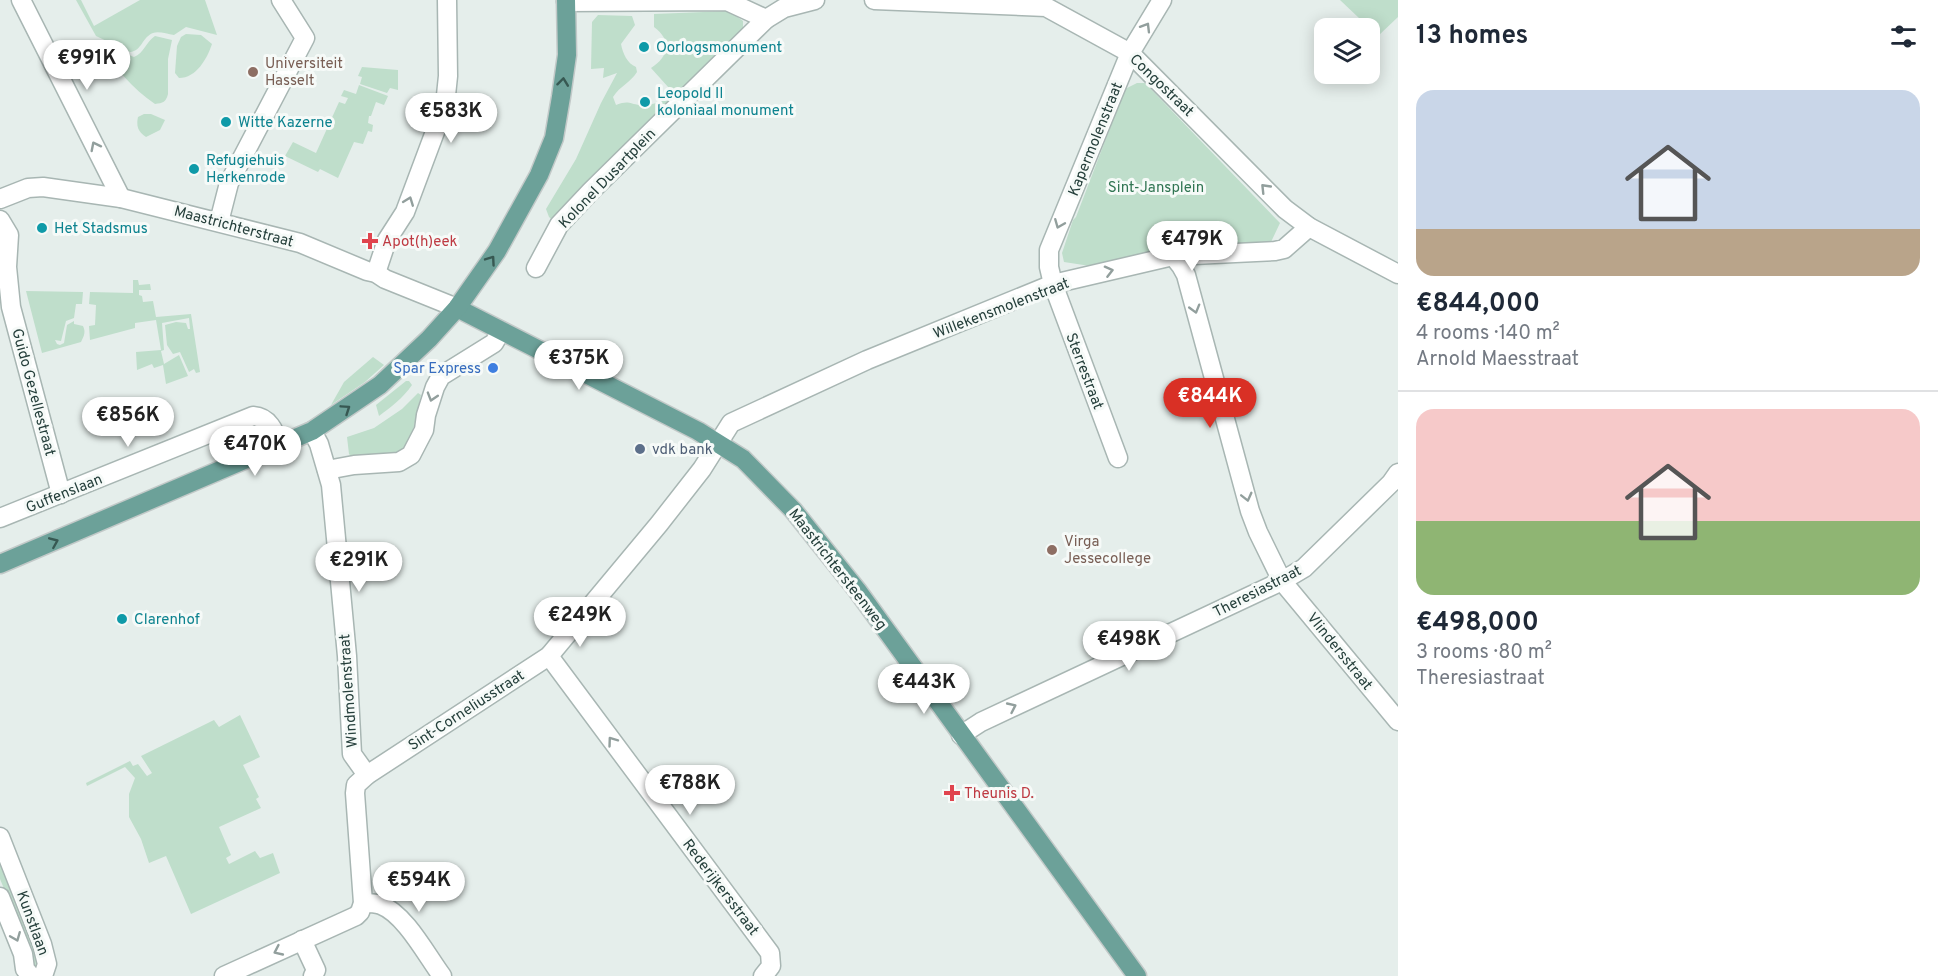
<!DOCTYPE html>
<html lang="en">
<head>
<meta charset="utf-8">
<style>
  body { margin:0; font-family:Overpass,sans-serif; background:#f2f2f3; color:#1f2937; height:100vh; display:flex; flex-direction:column; font-size:22px; white-space:nowrap }
  * { box-sizing:border-box; margin:0 }
  p { font-size:20px; color:#747a83 }
  .icon { flex:none; width:33px; height:33px; fill:none; stroke:currentColor; stroke-width:2; stroke-linecap:round; stroke-linejoin:round }
  .map { position:relative; flex:1; overflow:hidden }
  .drawer { display:flex; flex-direction:column; background:#fff; width:540px }
  .drawer>* { flex:none }
  .buttons { position:absolute; left:1314px; top:18px; display:grid; gap:12px }
  .buttons a { display:grid; place-items:center; width:66px; height:66px; border-radius:12px; background:#fff; box-shadow:0 3px 15px #0003; font-size:30px }
  .price { position:absolute; translate:-50% -51px; padding:0 14px; border-radius:21px; background:#fff; color:#222; font-size:20px; line-height:39px; filter:drop-shadow(0 2px 3px #0008) }
  .price::after { content:''; position:absolute; left:50%; top:36px; width:18px; height:14px; margin-left:-9px; background:inherit; clip-path:polygon(0 0,100% 0,50% 100%) }
  .price.active { background:#d93025; color:#fff }
  ul { padding:0; list-style:none }
  li { display:grid; align-content:center; gap:12px; height:318px; padding:0 18px }
  li+li { border-top:2px solid #e0e1e3 }
  li span { display:grid; place-items:center; height:186px; border-radius:18px; color:#555 }
  li>.icon { margin-inline-start:auto }
  span .icon { width:108px; height:108px; fill:#fffc; stroke-width:1 }
  li b { font-size:26px }
  h2 { display:flex; justify-content:space-between; align-items:center; height:72px; padding:0 18px; font-size:26px }
  main { display:flex; flex:1; min-height:0 }
  .map>svg:first-child { display:block }
  .green { fill:#bfdecb }
  .lines { fill:none; stroke-linecap:round; stroke-linejoin:round }
  .minor-casing { stroke:#a8b6b3; stroke-width:21 }
  .major-casing { stroke:#c2c9c8; stroke-width:21 }
  .minor { stroke:#fff; stroke-width:18 }
  .major { stroke:#6ca199; stroke-width:18 }
  .oneway { stroke:#929f9d }
  .oneway2 { stroke:#375852 }
  .culture-dot { fill:#0f9aa8; stroke:#f6faf8; stroke-width:2 }
  .education-dot { fill:#8d6e63; stroke:#f6faf8; stroke-width:2 }
  .health-dot { fill:#e0444e; stroke:#f6faf8; stroke-width:2 }
  .shop-dot { fill:#3f7fe0; stroke:#f6faf8; stroke-width:2 }
  .service-dot { fill:#5c6f8a; stroke:#f6faf8; stroke-width:2 }
  .labels { text-anchor:middle; stroke-width:6; stroke-linejoin:round; paint-order:stroke }
  .culture-label { font-size:15px; fill:#0d838f; stroke:#f6faf8; text-anchor:start }
  .education-label { font-size:15px; fill:#785e54; stroke:#f6faf8; text-anchor:start }
  .street-label { font-size:15px; fill:#253f3b; stroke:#f6faf8 }
  .park-label { font-size:15px; fill:#307552; stroke:#f6faf8 }
  .health-label { font-size:15px; fill:#be3a42; stroke:#f6faf8; text-anchor:start }
  .shop-label { font-size:15px; fill:#366cbe; stroke:#f6faf8; text-anchor:end }
  .service-label { font-size:15px; fill:#4e5e75; stroke:#f6faf8; text-anchor:start }
</style>
</head>
<body>
<main>
<div class="map">
<svg width="1398" height="976" viewBox="0 0 1398 976">
  <rect width="100%" height="100%" fill="#e5eeeb"/>
  <g class="green">
    <path d="M76 0H81L94 26 140 0H205L217 35 186 27 174 35C167 34 159 31 153 33 142 37 142 51 130 52L96 36Z"/>
    <polygon points="1340,0 1398,0 1398,17 1378,36"/>
    <path d="M729 11 743 21V32L555 222 549 217 546 209 576 159 601 103 617 73 603 78 604 68 591 69 592 22 598 15 632 16 635 25 621 44C623 54 627 63 636 67L637 72C631 82 620 86 613 97L616 105C629 100 629 104 640 105 649 106 657 103 665 100L669 88 651 68C669 57 672 40 654 27V14Z"/>
    <path d="M186 34 201 35 212 44C207 59 196 78 179 78L175 73 177 46 181 37Z"/>
    <path d="M155 36 172 40 168 59V94C166 102 163 103 155 104 133 89 113 66 99 43L134 57C144 53 146 42 155 36Z"/>
    <polygon points="362,67 398,70 398,90 390,88 387,93 360,84 362,77 358,76"/>
    <polygon points="1137,83 1145,83 1280,223 1271,242 1192,246 1090,266 1064,262 1062,253 1073,220 1076,217 1125,89"/>
    <polygon points="359,85 388,96 384,105 376,102 371,116 369,116 368,123 373,125 372,132 368,131 363,144 354,142 338,178 320,169 318,172 285,156 293,142 316,153 339,102 345,104 348,98 341,96 344,90 356,94"/>
    <path d="M144 114H151L165 120 160 130 146 137C138 132 136 126 138 117Z"/>
    <polygon points="133,280 138,280 139,285 150,284 151,290 139,290 139,295 142,296 143,302 153,301 156,317 191,314 200,372 196,373 194,369 189,372 180,352 173,354 167,345 165,325 176,322 186,323 188,329 190,329 189,318 162,323 164,350 161,351 164,364 179,355 188,376 166,384 163,365 154,368 152,364 137,370 136,352 161,350 156,320 135,323 135,328 90,340 89,326 95,325 96,305 89,304 90,292 133,293"/>
    <path d="M26 291 83 292 82 304H76L74 318 66 321 61 341 55 340 57 344 60 345 64 343 67 325 74 321V324L83 326C86 332 84 336 81 342L42 353Z"/>
    <polygon points="373,357 384,365 365,382 331,405 344,382"/>
    <path d="M406 381H409L412 385C403 398 391 407 379 416L376 405Z"/>
    <polygon points="418,393 421,395 410,444 405,454 356,462 349,454 347,437 374,428 402,409"/>
    <polygon points="240,715 260,757 243,765 259,797 256,799 261,808 219,827 231,855 226,858 229,864 255,851 260,858 273,853 280,873 191,914 166,856 149,863 141,839 129,817 129,794 135,778 125,767 87,786 86,783 130,761 133,766 138,764 147,776 152,773 141,756 214,720 219,727"/>
    <polygon points="0,857 41,965 35,970 27,944 0,879"/>
  </g>
  <g class="lines">
    <g class="minor-casing">
      <g id="minor">
        <polyline points="21,0 121,198"/>
        <polyline points="874,0 1046,7 1130,53 1285,209 1309,227 1398,274"/>
        <polyline points="566,2 727,1 766,19"/>
        <polyline points="0,199 28,188 43,187 121,198 300,243 367,271 376,273 385,279 457,308"/>
        <polyline points="0,220 9,235 7,267 11,307 61,494"/>
        <polyline points="219,222 229,183 305,38 281,0"/>
        <polyline points="1173,256 1181,266 1186,275 1250,511 1258,532 1282,581 1398,721"/>
        <polyline points="536,268 559,225 591,191 766,19 784,8 815,0"/>
        <polyline points="376,273 387,240 405,212 445,105 448,76 447,0"/>
        <polyline points="312,431 319,444 331,485 347,656 352,754 367,775"/>
        <polyline points="1118,458 1053,284 1049,267 1049,250 1130,53 1162,0"/>
        <polyline points="327,470 354,465 399,462 411,455 424,430 426,415 435,387 441,376 494,343 501,331"/>
        <path d="M0 518 253 416C270 417 275 433 280 446"/>
        <polyline points="549,656 770,953 771,966 763,976"/>
        <polyline points="961,735 981,722 1282,581 1304,568 1391,483 1398,473"/>
        <polyline points="0,837 42,944 47,964 43,976"/>
        <polyline points="0,897 23,954 25,969 31,976"/>
        <path d="M363 903C369 903 376 903 381 905 405 914 427 956 442 976"/>
        <polyline points="302,940 316,970 313,976"/>
        <polyline points="224,976 356,916 360,912 363,903 355,793 356,785 367,775 549,656 659,524 702,469 731,423 867,360 1053,284 1173,256 1275,251 1284,249 1309,227"/>
      </g>
    </g>
    <g class="major-casing">
      <g id="major">
        <polyline points="457,308 698,431 743,459 793,510 857,590 1137,976"/>
        <polyline points="0,564 312,431 380,385 429,339 457,308 497,251 539,175 554,138 561,97 567,55 566,0"/>
      </g>
    </g>
    <use href="#minor" class="minor"/>
    <use href="#major" class="major"/>
  </g>
  <defs><path id="oneway-chevron" d="M-2-3.5L2.5 0L-2 3.5" fill="none" stroke-width="1.6" stroke-linecap="round" stroke-linejoin="round" transform="scale(1.5)"/></defs>
  <g class="oneway">
    <use href="#oneway-chevron" transform="translate(1146 27) rotate(-59)"/>
    <use href="#oneway-chevron" transform="translate(95 146) rotate(-117)"/>
    <use href="#oneway-chevron" transform="translate(1265 188) rotate(-134)"/>
    <use href="#oneway-chevron" transform="translate(409 201) rotate(-69)"/>
    <use href="#oneway-chevron" transform="translate(1059 224) rotate(112)"/>
    <use href="#oneway-chevron" transform="translate(1109 271) rotate(-14)"/>
    <use href="#oneway-chevron" transform="translate(1195 309) rotate(74)"/>
    <use href="#oneway-chevron" transform="translate(432 397) rotate(107)"/>
    <use href="#oneway-chevron" transform="translate(1247 497) rotate(76)"/>
    <use href="#oneway-chevron" transform="translate(1012 707) rotate(-25)"/>
    <use href="#oneway-chevron" transform="translate(612 741) rotate(-126)"/>
    <use href="#oneway-chevron" transform="translate(16 937) rotate(68)"/>
    <use href="#oneway-chevron" transform="translate(278 951) rotate(155)"/>
  </g>
  <g class="oneway2">
    <use href="#oneway-chevron" transform="translate(563 82) rotate(-83)"/>
    <use href="#oneway-chevron" transform="translate(491 260) rotate(-55)"/>
    <use href="#oneway-chevron" transform="translate(346 409) rotate(-34)"/>
    <use href="#oneway-chevron" transform="translate(54 542) rotate(-23)"/>
  </g>
  <g class="culture-dot">
    <circle cx="644" cy="47" r="6"/>
    <circle cx="645" cy="102" r="6"/>
    <circle cx="226" cy="122" r="6"/>
    <circle cx="194" cy="169" r="6"/>
    <circle cx="42" cy="228" r="6"/>
    <circle cx="122" cy="619" r="6"/>
  </g>
  <g class="education-dot">
    <circle cx="253" cy="72" r="6"/>
    <circle cx="1052" cy="550" r="6"/>
  </g>
  <g class="health-dot">
    <path d="M367 232h6v6h6v6h-6v6h-6v-6h-6v-6h6z"/>
    <path d="M949 784h6v6h6v6h-6v6h-6v-6h-6v-6h6z"/>
  </g>
  <circle class="shop-dot" cx="493" cy="368" r="6"/>
  <circle class="service-dot" cx="640" cy="449" r="6"/>
  <g class="labels">
    <g class="culture-label">
      <text x="656" y="52">Oorlogsmonument</text>
      <text x="657" y="98">Leopold II<tspan x="657" dy="17">koloniaal monument</tspan></text>
      <text x="238" y="127">Witte Kazerne</text>
      <text x="206" y="165">Refugiehuis<tspan x="206" dy="17">Herkenrode</tspan></text>
      <text x="54" y="233">Het Stadsmus</text>
      <text x="134" y="624">Clarenhof</text>
    </g>
    <g class="education-label">
      <text x="265" y="68">Universiteit<tspan x="265" dy="17">Hasselt</tspan></text>
      <text x="1064" y="546">Virga<tspan x="1064" dy="17">Jessecollege</tspan></text>
    </g>
    <g class="street-label">
      <text transform="translate(1162 85) rotate(44)" y="5">Congostraat</text>
      <text transform="translate(1095 139) rotate(-68)" y="5">Kapermolenstraat</text>
      <text transform="translate(607 178) rotate(-46)" y="5">Kolonel Dusartplein</text>
      <text transform="translate(234 226) rotate(15)" y="5">Maastrichterstraat</text>
      <text transform="translate(1001 308) rotate(-21)" y="5">Willekensmolenstraat</text>
      <text transform="translate(1085 371) rotate(69)" y="5">Sterrestraat</text>
      <text transform="translate(34 392) rotate(75)" y="5">Guido Gezellestraat</text>
      <text transform="translate(64 493) rotate(-22)" y="5">Guffenslaan</text>
      <text transform="translate(838 569) rotate(52)" y="5">Maastrichtersteenweg</text>
      <text transform="translate(1257 591) rotate(-27)" y="5">Theresiastraat</text>
      <text transform="translate(1340 651) rotate(51)" y="5">Vlindersstraat</text>
      <text transform="translate(348 691) rotate(-94)" y="5">Windmolenstraat</text>
      <text transform="translate(466 710) rotate(-33)" y="5">Sint-Corneliusstraat</text>
      <text transform="translate(721 887) rotate(53)" y="5">Rederijkersstraat</text>
      <text transform="translate(33 923) rotate(70)" y="5">Kunstlaan</text>
    </g>
    <g class="park-label">
      <text x="1156" y="192">Sint-Jansplein</text>
    </g>
    <g class="health-label">
      <text x="382" y="246">Apot(h)eek</text>
      <text x="964" y="798">Theunis D.</text>
    </g>
    <g class="shop-label">
      <text x="481" y="373">Spar Express</text>
    </g>
    <g class="service-label">
      <text x="652" y="454">vdk bank</text>
    </g>
  </g>
</svg>
<div class="buttons">
<a><svg class="icon" aria-label="layers" viewBox="0 0 24 24"><path d="M12 4l9 5-9 5-9-5zM3 14l9 5 9-5"/></svg></a>
</div>
<b class="price" style="left:87px;top:91px">€991K</b>
<b class="price" style="left:451px;top:144px">€583K</b>
<b class="price" style="left:1192px;top:272px">€479K</b>
<b class="price" style="left:579px;top:391px">€375K</b>
<b class="price active" style="left:1210px;top:429px">€844K</b>
<b class="price" style="left:128px;top:448px">€856K</b>
<b class="price" style="left:255px;top:477px">€470K</b>
<b class="price" style="left:359px;top:593px">€291K</b>
<b class="price" style="left:580px;top:648px">€249K</b>
<b class="price" style="left:1129px;top:672px">€498K</b>
<b class="price" style="left:924px;top:715px">€443K</b>
<b class="price" style="left:690px;top:816px">€788K</b>
<b class="price" style="left:419px;top:913px">€594K</b>
</div>
<section class="drawer">
<h2>13 homes<svg class="icon" aria-label="filters" viewBox="0 0 24 24"><path d="M4 7h16M4 17h16"/><circle cx="9" cy="7" r="2"/><circle cx="15" cy="17" r="2"/></svg></h2>
<ul>
<li><span style="background:linear-gradient(#c9d6e8 75%,#b9a48a 0)"><svg class="icon" aria-label="home" viewBox="0 0 24 24"><path d="M3 11l9-7 9 7M6 9v11h12V9"/></svg></span><div><b>€844,000</b><p>4 rooms · 140 m²</p><p>Arnold Maesstraat</p></div></li>
<li><span style="background:linear-gradient(#f6c9c9 60%,#8fb573 0)"><svg class="icon" aria-label="home" viewBox="0 0 24 24"><path d="M3 11l9-7 9 7M6 9v11h12V9"/></svg></span><div><b>€498,000</b><p>3 rooms · 80 m²</p><p>Theresiastraat</p></div></li>
</ul>
</section>
</main>
</body>
</html>
